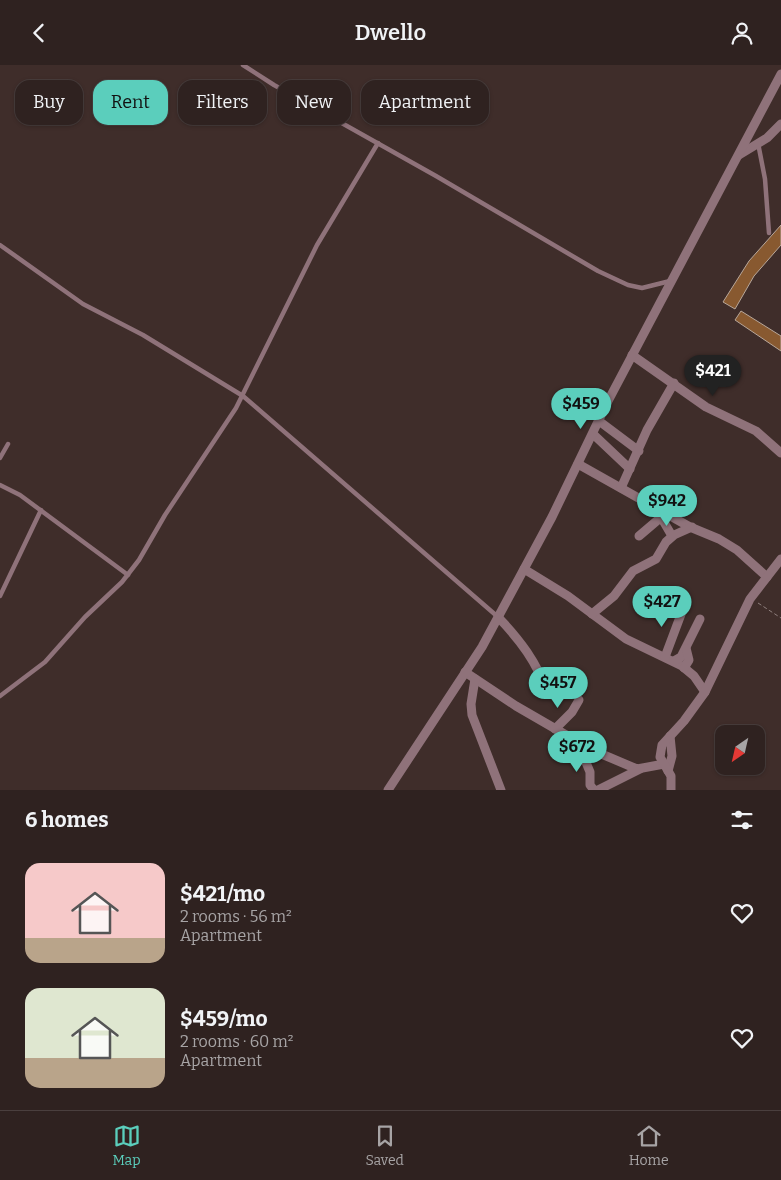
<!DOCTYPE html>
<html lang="en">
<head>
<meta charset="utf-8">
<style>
  body { margin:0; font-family:Bitter,serif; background:#3b2f2d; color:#f1f3f6; height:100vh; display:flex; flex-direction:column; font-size:19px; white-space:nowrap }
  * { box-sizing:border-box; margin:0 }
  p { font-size:16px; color:#a7a4a5 }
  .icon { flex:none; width:28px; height:28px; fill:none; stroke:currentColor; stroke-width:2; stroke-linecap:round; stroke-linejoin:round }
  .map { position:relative; height:725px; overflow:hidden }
  .panel { display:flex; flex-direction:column; background:#2f2220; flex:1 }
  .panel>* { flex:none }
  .guide { position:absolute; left:15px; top:15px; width:500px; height:45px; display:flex; gap:10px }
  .needle { width:32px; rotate:214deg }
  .buttons { position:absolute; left:715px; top:660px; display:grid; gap:10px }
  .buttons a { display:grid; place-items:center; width:50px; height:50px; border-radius:10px; background:#2f2220; box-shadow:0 1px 4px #0004,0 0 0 1px #4a3f3e; font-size:25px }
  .price { position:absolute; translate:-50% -42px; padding:0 11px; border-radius:18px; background:#5bcebc; color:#111; font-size:16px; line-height:32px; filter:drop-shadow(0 1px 2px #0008) }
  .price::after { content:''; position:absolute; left:50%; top:30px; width:15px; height:11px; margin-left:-8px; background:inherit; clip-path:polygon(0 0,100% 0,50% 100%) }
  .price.on { background:#222; color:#fff }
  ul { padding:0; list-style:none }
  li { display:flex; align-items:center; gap:15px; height:125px; padding:0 25px }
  li span { display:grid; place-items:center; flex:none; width:140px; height:100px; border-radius:15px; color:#555 }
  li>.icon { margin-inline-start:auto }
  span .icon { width:60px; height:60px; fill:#fffc; stroke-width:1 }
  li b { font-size:21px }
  h2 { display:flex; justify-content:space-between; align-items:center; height:60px; padding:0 25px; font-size:21px }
  .tag { padding:0 18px; border-radius:15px; background:#2f2220; box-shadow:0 1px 4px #0004,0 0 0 1px #4a3f3e; font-size:18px; line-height:45px }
  .tag.on { background:#5bcebc; color:#111 }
  header { display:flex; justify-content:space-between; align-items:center; height:65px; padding:0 25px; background:#2f2220; font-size:22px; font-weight:600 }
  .dock { display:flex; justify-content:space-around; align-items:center; height:70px; border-top:1px solid #4a3f3e; background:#2f2220; font-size:14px; color:#a7a4a5 }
  .dock a { display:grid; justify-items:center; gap:2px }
  .dock .on { color:#5bcebc }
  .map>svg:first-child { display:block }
  .building { fill:#885930; stroke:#b8a79a }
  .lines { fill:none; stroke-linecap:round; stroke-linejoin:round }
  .path { stroke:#8f807e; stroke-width:1; stroke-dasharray:4 2.5; stroke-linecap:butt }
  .service { stroke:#8f727a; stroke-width:4.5 }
  .minor { stroke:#8f727a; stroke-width:9 }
</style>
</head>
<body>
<header><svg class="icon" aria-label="back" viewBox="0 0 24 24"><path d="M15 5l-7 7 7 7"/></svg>Dwello<svg class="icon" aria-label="person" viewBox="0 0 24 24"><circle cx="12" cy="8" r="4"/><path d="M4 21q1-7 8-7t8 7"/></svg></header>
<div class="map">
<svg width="781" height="725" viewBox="0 0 781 725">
  <rect width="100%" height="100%" fill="#3f2d2a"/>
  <g class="building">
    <polygon points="781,160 781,180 754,211 735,244 723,237 749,196"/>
    <polygon points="741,246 781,271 781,286 735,255"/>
  </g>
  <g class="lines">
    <polyline class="path" points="758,538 781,553"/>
    <g class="service">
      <polyline points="243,0 274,20 436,111 598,206 628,220 642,223 670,216"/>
      <polyline points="758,78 765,114 769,168"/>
      <polyline points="0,180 83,239 143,270 243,331 498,552"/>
      <polyline points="0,393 8,379"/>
      <polyline points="0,420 20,430 128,510"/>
      <polyline points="0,531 41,445"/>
      <polyline points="0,631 45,597 85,552 122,517 139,495 165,450 236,343 317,180 378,78"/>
    </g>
    <g class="minor">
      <polyline points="739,90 767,73 781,59"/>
      <polyline points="632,290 706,342 756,366 781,388"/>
      <polyline points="599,356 639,386"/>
      <polyline points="593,369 630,404"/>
      <polyline points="578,399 690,462 719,474 737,485 767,512"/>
      <polyline points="621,423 647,365 674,318"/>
      <polyline points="661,452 672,471"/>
      <polyline points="639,471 666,448"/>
      <polyline points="524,504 568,531 626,574 682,601 694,611 705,627"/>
      <polyline points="592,549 614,531 633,506 656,494 666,477 674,470 692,462"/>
      <path d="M498 552C519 574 538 598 547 628"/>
      <polyline points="665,592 683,544"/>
      <polyline points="674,596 681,592 700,554"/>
      <polyline points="684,603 689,595 686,583"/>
      <polyline points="465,607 516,641 592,685 637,704 664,699"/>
      <polyline points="475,614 471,639 472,650 501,725"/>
      <polyline points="555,664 572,647 579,635"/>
      <polyline points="577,676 590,707 590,720 594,725"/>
      <polyline points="668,706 672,691 670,671"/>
      <polyline points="388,725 482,582 552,452 607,338 781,9"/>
      <polyline points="598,725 640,704"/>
      <polyline points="671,725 671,711 660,692 662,680 684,656 705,627 750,534 781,494"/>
    </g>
  </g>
</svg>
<div class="buttons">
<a><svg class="needle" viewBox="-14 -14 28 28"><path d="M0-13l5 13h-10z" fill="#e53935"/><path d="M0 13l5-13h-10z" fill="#a7a4a5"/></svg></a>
</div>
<b class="price on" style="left:713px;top:332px">$421</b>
<b class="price" style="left:581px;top:365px">$459</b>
<b class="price" style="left:667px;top:462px">$942</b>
<b class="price" style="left:662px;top:563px">$427</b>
<b class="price" style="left:558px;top:644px">$457</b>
<b class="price" style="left:577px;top:708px">$672</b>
<div class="guide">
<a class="tag">Buy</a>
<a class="tag on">Rent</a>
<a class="tag">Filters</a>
<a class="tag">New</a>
<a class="tag">Apartment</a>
</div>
</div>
<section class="panel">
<h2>6 homes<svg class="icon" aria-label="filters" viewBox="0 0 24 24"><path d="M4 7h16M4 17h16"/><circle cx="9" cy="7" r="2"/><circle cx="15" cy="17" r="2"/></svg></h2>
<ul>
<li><span style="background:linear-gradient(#f6c9c9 75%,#b9a48a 0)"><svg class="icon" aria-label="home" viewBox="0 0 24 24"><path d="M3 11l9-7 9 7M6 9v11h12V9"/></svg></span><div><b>$421/mo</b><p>2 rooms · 56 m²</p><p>Apartment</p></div><svg class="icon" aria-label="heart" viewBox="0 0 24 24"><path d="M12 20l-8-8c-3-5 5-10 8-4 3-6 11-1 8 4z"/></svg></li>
<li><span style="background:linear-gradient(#dfe7d0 70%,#b9a48a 0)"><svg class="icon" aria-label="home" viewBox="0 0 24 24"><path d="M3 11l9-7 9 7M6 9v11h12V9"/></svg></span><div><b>$459/mo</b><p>2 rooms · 60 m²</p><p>Apartment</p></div><svg class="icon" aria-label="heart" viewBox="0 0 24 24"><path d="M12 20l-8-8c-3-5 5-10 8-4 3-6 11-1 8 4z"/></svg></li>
</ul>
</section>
<nav class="dock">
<a class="on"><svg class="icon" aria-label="map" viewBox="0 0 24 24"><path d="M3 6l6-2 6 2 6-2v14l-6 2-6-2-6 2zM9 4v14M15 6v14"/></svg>Map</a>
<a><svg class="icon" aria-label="saved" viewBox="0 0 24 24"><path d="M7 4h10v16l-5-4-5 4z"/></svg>Saved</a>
<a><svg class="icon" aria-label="home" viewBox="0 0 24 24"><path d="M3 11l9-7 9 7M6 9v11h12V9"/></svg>Home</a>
</nav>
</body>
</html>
